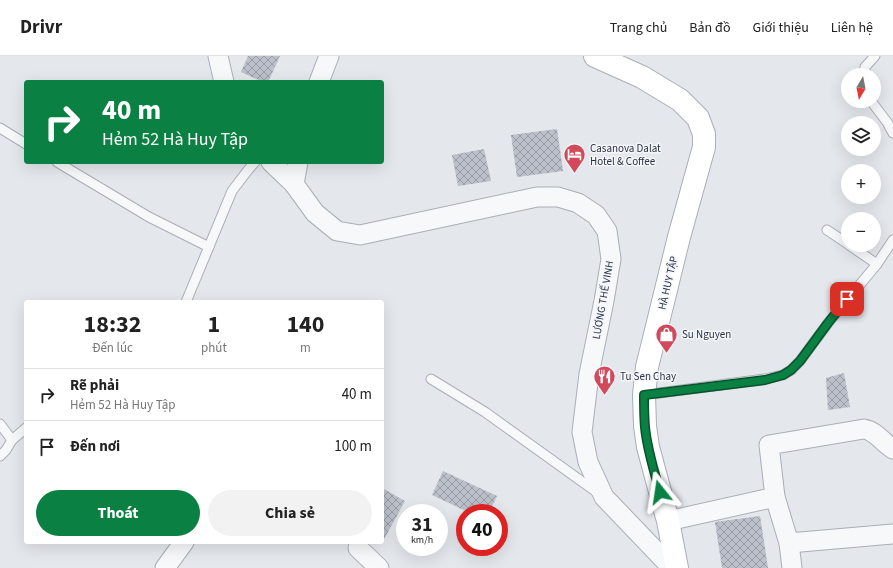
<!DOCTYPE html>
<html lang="vi">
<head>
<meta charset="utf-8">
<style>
  :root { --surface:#fff; --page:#f2f2f2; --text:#222; --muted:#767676; --line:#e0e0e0; --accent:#0b8043 }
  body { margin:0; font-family:"Source Sans 3",sans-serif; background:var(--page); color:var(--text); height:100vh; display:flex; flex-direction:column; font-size:15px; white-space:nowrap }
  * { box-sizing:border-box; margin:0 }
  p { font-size:13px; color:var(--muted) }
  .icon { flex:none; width:22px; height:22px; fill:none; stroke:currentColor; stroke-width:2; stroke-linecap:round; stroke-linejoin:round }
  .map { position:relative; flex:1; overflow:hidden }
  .panel { position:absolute; left:24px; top:244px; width:360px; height:244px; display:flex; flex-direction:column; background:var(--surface); border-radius:4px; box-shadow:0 4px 16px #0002 }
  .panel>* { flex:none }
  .hud { position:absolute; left:24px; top:24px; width:360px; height:84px; border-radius:4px; box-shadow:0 4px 16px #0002; background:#0b8043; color:#fff; overflow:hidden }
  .needle { width:26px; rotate:190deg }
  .fabs { position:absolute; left:841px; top:12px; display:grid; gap:8px }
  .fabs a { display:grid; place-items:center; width:40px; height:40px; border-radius:50%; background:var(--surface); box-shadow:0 4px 16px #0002; font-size:20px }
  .speed { position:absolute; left:396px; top:448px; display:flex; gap:8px; font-size:20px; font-weight:700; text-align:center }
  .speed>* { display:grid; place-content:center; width:52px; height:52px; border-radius:50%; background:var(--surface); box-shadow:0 4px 16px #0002; line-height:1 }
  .speed small { font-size:10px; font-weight:400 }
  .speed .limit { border:6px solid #d22; background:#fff; color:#111 }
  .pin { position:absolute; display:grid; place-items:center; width:34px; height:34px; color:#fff; margin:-17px; border-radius:8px; box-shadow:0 2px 6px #0006 }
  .me { position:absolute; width:44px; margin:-22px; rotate:345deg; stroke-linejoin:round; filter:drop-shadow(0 0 3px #0008) }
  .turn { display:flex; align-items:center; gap:14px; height:84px; padding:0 12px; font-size:18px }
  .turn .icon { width:52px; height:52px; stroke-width:2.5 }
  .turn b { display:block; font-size:28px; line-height:34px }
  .eta { display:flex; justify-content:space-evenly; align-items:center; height:68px; text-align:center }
  .eta b { font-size:24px; font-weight:700; line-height:28px }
  .button { display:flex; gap:8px; margin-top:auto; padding:8px 12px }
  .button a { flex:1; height:46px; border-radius:24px; background:var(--accent); color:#fff; font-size:16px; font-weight:700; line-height:46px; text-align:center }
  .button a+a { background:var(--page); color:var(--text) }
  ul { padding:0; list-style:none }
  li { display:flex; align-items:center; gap:12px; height:52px; padding:0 12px; border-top:1px solid var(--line) }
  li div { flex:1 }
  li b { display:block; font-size:15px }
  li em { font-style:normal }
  header { display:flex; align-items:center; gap:24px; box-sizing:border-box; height:56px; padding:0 20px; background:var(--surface); border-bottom:1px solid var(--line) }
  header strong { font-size:19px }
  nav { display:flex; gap:22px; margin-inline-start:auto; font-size:14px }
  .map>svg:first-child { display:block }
  .building { fill:url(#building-cross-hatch) }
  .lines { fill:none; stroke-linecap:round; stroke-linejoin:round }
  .lane-casing { stroke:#a9aeb7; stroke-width:11 }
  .street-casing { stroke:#a9aeb7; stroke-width:21 }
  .secondary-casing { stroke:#a9aeb7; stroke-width:24 }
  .lane { stroke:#f7f8fa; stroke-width:9 }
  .street { stroke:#f7f8fa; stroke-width:19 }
  .secondary { stroke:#fff; stroke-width:22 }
  .route-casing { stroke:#07532c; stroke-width:10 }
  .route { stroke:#0b8043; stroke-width:7 }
  .labels { text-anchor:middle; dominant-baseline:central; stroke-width:3; stroke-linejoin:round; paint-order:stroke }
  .poi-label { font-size:11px; fill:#2b3445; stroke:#f4f6f9; text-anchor:start }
  .street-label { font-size:11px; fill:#2b3445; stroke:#f4f6f9 }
</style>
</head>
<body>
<header>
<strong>Drivr</strong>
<nav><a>Trang chủ</a><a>Bản đồ</a><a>Giới thiệu</a><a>Liên hệ</a></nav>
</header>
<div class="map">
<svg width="893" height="512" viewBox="0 0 893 512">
  <defs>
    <pattern id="building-cross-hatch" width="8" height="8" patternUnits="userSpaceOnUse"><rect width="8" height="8" fill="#bbc0ca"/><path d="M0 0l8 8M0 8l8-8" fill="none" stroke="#989da6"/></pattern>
  </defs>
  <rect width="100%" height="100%" fill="#e4e7ec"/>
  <g class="building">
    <polygon points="248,0 280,0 268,26 263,26 241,16"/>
    <polygon points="557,73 563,115 517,121 511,79"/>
    <polygon points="484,93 491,125 458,130 452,99"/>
    <polygon points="844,317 850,351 828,354 826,322"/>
    <polygon points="443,415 497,440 489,457 470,457 432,439"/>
    <polygon points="382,432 405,445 382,487"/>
    <polygon points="760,460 768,512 722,512 715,466"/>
  </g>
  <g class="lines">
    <defs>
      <g id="lane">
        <polyline points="865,19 865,11 875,0"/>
        <polyline points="871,45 887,66 893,77"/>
        <polyline points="0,72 26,88"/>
        <polyline points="57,106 149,161 209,191"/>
        <polyline points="827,174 848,188"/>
        <polyline points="849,189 877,208"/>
        <polyline points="186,246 232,135 248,114 255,106"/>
        <polyline points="431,323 485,356 598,437"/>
        <polyline points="644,339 765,323 783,319 791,314 800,305 828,267 877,208 893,184"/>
        <polyline points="0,368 12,384"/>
        <polyline points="0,400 6,394 12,384 26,372"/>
      </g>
      <g id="street">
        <polyline points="218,0 224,26"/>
        <polyline points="319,26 329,0"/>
        <polyline points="271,106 294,128 315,157 337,175 360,179 537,141 558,141 578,147 596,159 607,175 611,203 604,245 589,318 582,376 588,406 604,441 672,512"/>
        <polyline points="294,128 298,106"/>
        <path d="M893,393C883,387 876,375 864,373L769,389L775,441L789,487L893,478"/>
        <polyline points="668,465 775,441"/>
        <polyline points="789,487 792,512"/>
        <polyline points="358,492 379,512"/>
        <polyline points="165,512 184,486"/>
      </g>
      <polyline id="secondary" points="595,0 642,21 680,44 698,62 704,78 704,91 679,181 647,311 644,339 645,370 648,391 668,465 677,512"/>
    </defs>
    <use href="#lane" class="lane-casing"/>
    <use href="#street" class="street-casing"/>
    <use href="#secondary" class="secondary-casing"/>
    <use href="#lane" class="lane"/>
    <use href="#street" class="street"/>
    <use href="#secondary" class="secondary"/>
  </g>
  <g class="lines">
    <defs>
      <path id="route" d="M660,436C654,415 647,393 645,371C644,360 644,350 644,339L765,324L783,319L791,314L800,305L828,267L847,243"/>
    </defs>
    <use href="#route" class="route-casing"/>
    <use href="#route" class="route"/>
  </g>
  <defs>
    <symbol id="hotel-pin" viewBox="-11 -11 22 30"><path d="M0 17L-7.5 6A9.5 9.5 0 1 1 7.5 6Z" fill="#d1495b" stroke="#f4f6f9"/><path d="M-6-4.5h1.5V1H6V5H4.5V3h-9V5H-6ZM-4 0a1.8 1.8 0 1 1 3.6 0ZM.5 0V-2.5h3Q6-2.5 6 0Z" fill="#fff"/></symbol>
    <symbol id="shop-pin" viewBox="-11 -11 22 30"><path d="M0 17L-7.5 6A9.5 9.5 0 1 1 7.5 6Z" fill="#d1495b" stroke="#f4f6f9"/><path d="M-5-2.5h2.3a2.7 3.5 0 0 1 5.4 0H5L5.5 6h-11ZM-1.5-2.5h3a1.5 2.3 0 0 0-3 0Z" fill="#fff"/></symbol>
    <symbol id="restaurant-pin" viewBox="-11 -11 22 30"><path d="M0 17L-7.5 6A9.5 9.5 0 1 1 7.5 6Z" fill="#d1495b" stroke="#f4f6f9"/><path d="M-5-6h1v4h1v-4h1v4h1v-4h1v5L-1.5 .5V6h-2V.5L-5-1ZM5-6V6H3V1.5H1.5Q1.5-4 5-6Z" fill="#fff"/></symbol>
  </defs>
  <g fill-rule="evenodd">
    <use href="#hotel-pin" x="562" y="86" width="25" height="34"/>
    <use href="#shop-pin" x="654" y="266" width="25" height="34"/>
    <use href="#restaurant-pin" x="592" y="308" width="25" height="34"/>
  </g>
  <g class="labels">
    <g class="poi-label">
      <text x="590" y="92">Casanova Dalat<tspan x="590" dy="13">Hotel &amp; Coffee</tspan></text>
      <text x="682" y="278">Su Nguyen</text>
      <text x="620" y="320">Tu Sen Chay</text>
    </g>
    <g class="street-label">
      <text transform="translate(668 227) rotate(-77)">HÀ HUY TẬP</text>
      <text transform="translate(603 244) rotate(-80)">LƯƠNG THẾ VINH</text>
    </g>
  </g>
</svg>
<div class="fabs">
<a><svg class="needle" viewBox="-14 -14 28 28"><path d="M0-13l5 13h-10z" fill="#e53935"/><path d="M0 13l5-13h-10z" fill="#767676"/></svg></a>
<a><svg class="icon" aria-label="layers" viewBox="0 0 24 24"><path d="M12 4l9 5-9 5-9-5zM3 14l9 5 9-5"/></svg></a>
<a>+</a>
<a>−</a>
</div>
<div class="speed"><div>31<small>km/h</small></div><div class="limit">40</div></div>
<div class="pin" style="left:847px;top:243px;background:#d93025"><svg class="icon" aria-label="arrive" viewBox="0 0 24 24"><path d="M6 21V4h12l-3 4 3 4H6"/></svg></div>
<svg class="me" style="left:660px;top:436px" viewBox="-20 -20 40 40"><path d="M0-17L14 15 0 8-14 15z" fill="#0b8043" stroke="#fff" stroke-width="4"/></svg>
<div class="hud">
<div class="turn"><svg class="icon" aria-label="right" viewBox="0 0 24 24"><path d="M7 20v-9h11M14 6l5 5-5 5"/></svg><div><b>40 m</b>Hẻm 52 Hà Huy Tập</div></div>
</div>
<section class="panel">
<div class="eta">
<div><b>18:32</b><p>Đến lúc</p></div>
<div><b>1</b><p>phút</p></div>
<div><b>140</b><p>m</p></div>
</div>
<ul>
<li><svg class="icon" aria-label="right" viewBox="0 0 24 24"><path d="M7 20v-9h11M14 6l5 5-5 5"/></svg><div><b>Rẽ phải</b><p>Hẻm 52 Hà Huy Tập</p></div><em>40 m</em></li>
<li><svg class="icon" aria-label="arrive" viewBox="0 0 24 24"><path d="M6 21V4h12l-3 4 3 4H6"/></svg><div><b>Đến nơi</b></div><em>100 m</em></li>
</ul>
<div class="button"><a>Thoát</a><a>Chia sẻ</a></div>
</section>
</div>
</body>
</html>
